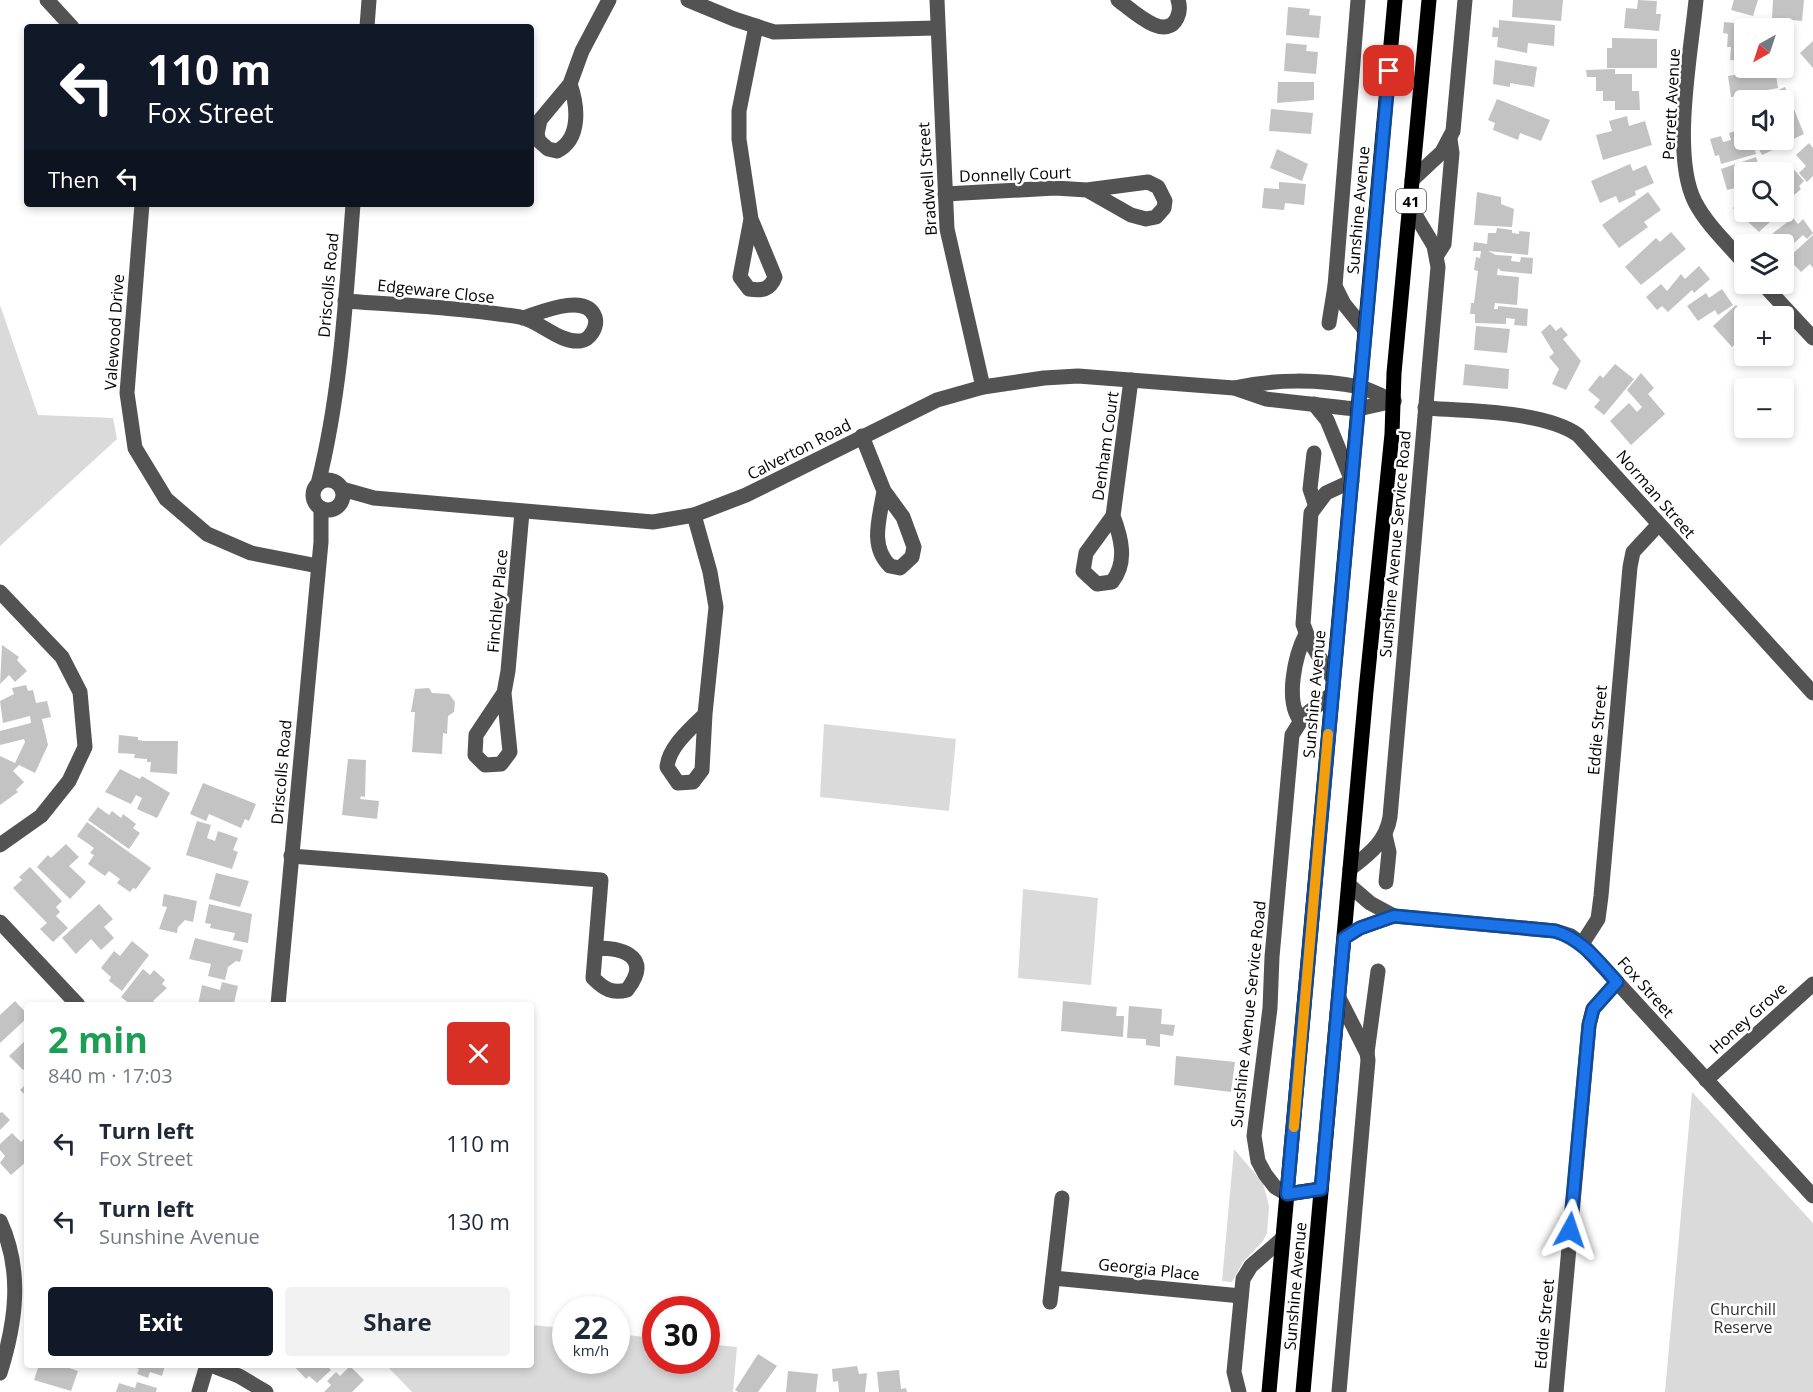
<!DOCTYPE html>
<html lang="en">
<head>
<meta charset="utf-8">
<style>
  :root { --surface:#fff; --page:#f2f2f3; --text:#1f2937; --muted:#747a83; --accent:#111827 }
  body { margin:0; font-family:"Open Sans",sans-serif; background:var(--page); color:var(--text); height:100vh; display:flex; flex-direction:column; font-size:22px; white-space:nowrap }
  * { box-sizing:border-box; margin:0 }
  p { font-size:20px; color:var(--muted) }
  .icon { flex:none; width:33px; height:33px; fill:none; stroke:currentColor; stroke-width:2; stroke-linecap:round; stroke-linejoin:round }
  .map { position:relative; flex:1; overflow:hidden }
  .sheet { position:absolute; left:24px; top:1002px; width:510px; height:366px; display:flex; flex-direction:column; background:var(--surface); border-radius:6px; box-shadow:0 3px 9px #0003 }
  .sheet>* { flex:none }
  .guide { position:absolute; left:24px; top:24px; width:510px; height:183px; border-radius:6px; box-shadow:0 3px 9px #0003; background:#111827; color:#fff; overflow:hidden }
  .needle { width:39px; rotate:219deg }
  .tools { position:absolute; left:1734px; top:18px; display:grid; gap:12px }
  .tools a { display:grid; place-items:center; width:60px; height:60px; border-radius:6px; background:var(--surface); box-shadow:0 3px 9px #0003; font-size:30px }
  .speed { position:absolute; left:552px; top:1296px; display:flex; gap:12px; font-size:30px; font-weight:700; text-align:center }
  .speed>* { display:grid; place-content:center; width:78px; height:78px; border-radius:50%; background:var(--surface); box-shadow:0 3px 9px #0003; line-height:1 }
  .speed small { font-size:15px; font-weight:400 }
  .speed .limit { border:9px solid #d22; background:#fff; color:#111 }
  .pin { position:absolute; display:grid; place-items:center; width:51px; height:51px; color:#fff; margin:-26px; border-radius:12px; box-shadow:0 3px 9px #0006 }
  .me { position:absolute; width:66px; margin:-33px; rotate:5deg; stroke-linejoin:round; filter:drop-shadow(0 0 4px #0008) }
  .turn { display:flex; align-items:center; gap:21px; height:126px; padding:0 24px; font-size:27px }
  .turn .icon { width:78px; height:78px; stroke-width:2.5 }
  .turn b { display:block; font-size:42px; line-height:51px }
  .then { display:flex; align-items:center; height:57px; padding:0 24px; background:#0003; gap:12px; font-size:22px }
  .round { display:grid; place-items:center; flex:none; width:63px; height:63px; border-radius:6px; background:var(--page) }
  .overview { display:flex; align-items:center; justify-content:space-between; height:102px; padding:0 24px }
  h1 { font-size:36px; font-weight:700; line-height:45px; color:#1e9e55 }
  .primary-button { display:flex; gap:12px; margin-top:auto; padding:12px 24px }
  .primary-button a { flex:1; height:69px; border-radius:6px; background:var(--accent); color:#fff; font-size:24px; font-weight:700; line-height:69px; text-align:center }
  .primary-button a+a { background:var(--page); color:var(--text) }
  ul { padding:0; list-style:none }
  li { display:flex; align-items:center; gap:18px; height:78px; padding:0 24px }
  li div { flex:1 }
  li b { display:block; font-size:22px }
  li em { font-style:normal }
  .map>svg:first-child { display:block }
  .green { fill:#dadada }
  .building { fill:#c3c3c3 }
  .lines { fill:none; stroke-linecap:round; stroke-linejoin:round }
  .minor { stroke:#535353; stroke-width:15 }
  .major { stroke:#000; stroke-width:15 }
  .route-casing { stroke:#114b97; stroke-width:15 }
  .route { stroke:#1a73e8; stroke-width:10 }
  .slow { stroke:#f59e0b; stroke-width:10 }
  .labels { text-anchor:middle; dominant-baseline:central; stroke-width:5; stroke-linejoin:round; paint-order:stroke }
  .shield { fill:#fff; stroke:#4c4c4c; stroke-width:1.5 }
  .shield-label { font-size:15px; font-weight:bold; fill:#000 }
  .street-label { font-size:16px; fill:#000; stroke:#fff }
  .park-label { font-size:16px; fill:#313131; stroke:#fff }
</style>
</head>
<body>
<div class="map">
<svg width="1813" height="1392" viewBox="0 0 1813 1392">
  <rect width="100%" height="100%" fill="#fff"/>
  <g class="green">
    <polygon points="0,305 38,415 113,418 117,439 0,546"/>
    <polygon points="824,724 956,739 949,811 820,797"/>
    <polygon points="1023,889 1098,898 1091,985 1018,978"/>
    <polygon points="1692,1092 1813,1223 1813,1392 1665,1392"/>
    <polygon points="1234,1149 1263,1183 1269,1206 1267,1233 1263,1241 1243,1262 1232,1282 1222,1281"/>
    <polygon points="531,1325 565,1328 566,1360 616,1360 617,1334 655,1338 656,1360 706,1360 707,1344 737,1347 733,1392 412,1392 386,1365 531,1365"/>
  </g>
  <g class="building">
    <polygon points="1513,0 1563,0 1561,21 1512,17"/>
    <polygon points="1638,0 1657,1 1656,14 1661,14 1659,31 1624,28 1626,8 1637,9"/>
    <polygon points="1734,0 1758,0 1753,16 1731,10"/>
    <polygon points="1773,0 1804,0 1802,21 1772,18"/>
    <polygon points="1288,7 1310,9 1309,15 1321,16 1319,38 1286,35"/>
    <polygon points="1499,20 1555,25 1554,46 1528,43 1527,53 1497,47 1498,37 1492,37 1493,27 1499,28"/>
    <polygon points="1724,22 1746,24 1744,61 1730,60 1731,47 1727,47 1728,34 1723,33"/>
    <polygon points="1612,38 1657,39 1657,68 1607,68 1607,48 1612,48"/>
    <polygon points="1813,41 1813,68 1800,53"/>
    <polygon points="1286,43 1307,45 1306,51 1318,52 1316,74 1284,71"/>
    <polygon points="1495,60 1537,67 1534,87 1510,83 1510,87 1493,84"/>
    <polygon points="1775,68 1778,88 1731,97 1728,76"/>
    <polygon points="1615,69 1615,74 1632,74 1632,91 1639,91 1640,110 1615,110 1615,101 1603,101 1603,91 1596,91 1596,77 1587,77 1586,70"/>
    <polygon points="1278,82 1314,82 1314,100 1277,103"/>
    <polygon points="1785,87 1804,134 1791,140 1794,144 1781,150 1775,140 1784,140 1784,100 1773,100 1770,94"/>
    <polygon points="1497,99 1550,120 1541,141 1520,133 1518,140 1493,130 1495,123 1488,120"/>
    <polygon points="1271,109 1313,113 1311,134 1269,131"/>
    <polygon points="1627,116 1629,126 1645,121 1652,145 1603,160 1596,135 1612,131 1609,121"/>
    <polygon points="1744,128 1744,140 1752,140 1756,154 1721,164 1719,155 1715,156 1710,139 1721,136 1723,142 1731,140 1729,133"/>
    <polygon points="1754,140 1773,140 1777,148 1762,155"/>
    <polygon points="1809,143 1813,148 1813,176 1807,182 1799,173 1806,166 1796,155"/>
    <polygon points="1277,149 1308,164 1302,181 1270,168"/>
    <polygon points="1756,157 1761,172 1744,172 1744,186 1727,190 1721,169"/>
    <polygon points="1630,164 1633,171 1646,165 1654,183 1635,191 1636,195 1619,203 1616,196 1600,203 1591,181"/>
    <polygon points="1790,165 1804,181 1799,186 1801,189 1786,202 1784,199 1784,171"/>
    <polygon points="1279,182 1306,184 1304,205 1285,203 1284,210 1262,208 1264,188 1279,189"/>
    <polygon points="1477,192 1501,197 1501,204 1514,209 1512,227 1474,225"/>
    <polygon points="1648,192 1661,210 1644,222 1648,227 1619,248 1602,225"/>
    <polygon points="1744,198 1744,212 1776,212 1769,218 1772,220 1759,232 1733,208"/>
    <polygon points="1793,218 1798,224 1803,219 1813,233 1807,239 1803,235 1784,252 1784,244 1768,244 1766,242 1774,235 1773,233"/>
    <polygon points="1497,228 1512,230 1512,233 1519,234 1519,231 1530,232 1528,255 1488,251 1496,255 1512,256 1511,261 1520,262 1521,257 1533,258 1532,274 1501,271 1498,268 1497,275 1519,277 1517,305 1495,303 1494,309 1498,309 1498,306 1528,309 1527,326 1514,325 1515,319 1506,318 1506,324 1475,323 1475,314 1470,314 1471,303 1474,303 1478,271 1474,270 1476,257 1480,258 1481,251 1473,251 1474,242 1487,244 1488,233 1496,233"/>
    <polygon points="1671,232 1686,249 1641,285 1625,267 1656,238 1660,242"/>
    <polygon points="1813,235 1813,268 1810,264 1801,272 1788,258"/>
    <polygon points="1699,266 1710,279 1694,293 1692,290 1668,312 1662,306 1657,310 1646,297 1661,284 1667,291 1681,274 1685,279"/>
    <polygon points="1722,289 1733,305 1718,315 1715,310 1698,321 1687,306 1706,293 1709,298"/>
    <polygon points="1736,305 1747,316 1744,316 1744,327 1742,330 1744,336 1732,347 1713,326"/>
    <polygon points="1550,324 1556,331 1561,327 1568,335 1563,339 1581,361 1566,390 1552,384 1559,369 1549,357 1554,353 1541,332"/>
    <polygon points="1476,326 1510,329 1507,353 1474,350"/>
    <polygon points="1465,364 1509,369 1508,389 1463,385"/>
    <polygon points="1615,364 1634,379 1604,415 1594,407 1600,400 1588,390 1600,375 1603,378"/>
    <polygon points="1641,373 1654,388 1648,394 1665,414 1631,445 1610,421 1629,403 1637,412 1642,407 1627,390"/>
    <polygon points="2,645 19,657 17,660 27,671 15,682 9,675 0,684"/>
    <polygon points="26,685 28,691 33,690 36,703 47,701 51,717 42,719 48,745 35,773 19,765 13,771 24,782 16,790 18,792 0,805 0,756 15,763 25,742 24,739 0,745 0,731 31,723 30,716 3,723 0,701 14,694 12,688"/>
    <polygon points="429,688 432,693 449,694 455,702 454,712 448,716 447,734 443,733 442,754 412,752 415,712 411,712 415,689"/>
    <polygon points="119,735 138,737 138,740 145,741 178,741 177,774 150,772 151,762 147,762 147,759 134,758 135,754 118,753"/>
    <polygon points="348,759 366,760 365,797 361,796 360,799 379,801 377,819 342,815"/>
    <polygon points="120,769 140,779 142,776 170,793 157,818 137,809 142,798 136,795 131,804 105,792"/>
    <polygon points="203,783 256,804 249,821 245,819 241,828 209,814 206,821 190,814"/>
    <polygon points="98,807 109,815 112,811 121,818 123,814 136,824 133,828 140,833 129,849 88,820"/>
    <polygon points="197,821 211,825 207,838 215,841 218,831 238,838 233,850 238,852 232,869 186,855"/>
    <polygon points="87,822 151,868 136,889 133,888 130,892 117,883 120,879 109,871 105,876 88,864 94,855 90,853 94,848 77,836"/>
    <polygon points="66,844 79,857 69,866 86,882 70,899 37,867 48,855 51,858"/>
    <polygon points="30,867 62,901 56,907 60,912 56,916 68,928 53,942 40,929 47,923 13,888 22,880 19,877"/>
    <polygon points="216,873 249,881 240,907 209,899"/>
    <polygon points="164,894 197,901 193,922 185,920 178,927 177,933 159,929 167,907 162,906"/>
    <polygon points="99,904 113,919 104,927 114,938 101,950 91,939 76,954 62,938"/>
    <polygon points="209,904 252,914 248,943 233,940 235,933 210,928 211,924 205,923"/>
    <polygon points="195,938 243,950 240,962 236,961 228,967 225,980 208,976 211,964 189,959"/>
    <polygon points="132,941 149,955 122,991 109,981 111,977 101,968 114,951 120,956"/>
    <polygon points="143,969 150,975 154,970 165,980 162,984 167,988 153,1001 159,1005 131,1005 121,997"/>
    <polygon points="222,982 238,986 234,1003 240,1005 198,1005 202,985 220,990"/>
    <polygon points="15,1001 27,1014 27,1018 0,1043 0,1015"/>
    <polygon points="1063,1001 1117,1007 1116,1016 1124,1016 1123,1037 1061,1031"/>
    <polygon points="1129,1006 1162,1009 1161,1024 1175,1025 1173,1036 1160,1034 1160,1047 1146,1045 1146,1039 1127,1038"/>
    <polygon points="27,1039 27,1066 23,1070 9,1056"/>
    <polygon points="1176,1056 1235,1062 1231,1092 1174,1085"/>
    <polygon points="27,1083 27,1097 20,1090"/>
    <polygon points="2,1112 10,1120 0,1130 0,1113"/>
    <polygon points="12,1133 21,1142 27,1136 27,1161 11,1175 0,1163 5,1156 0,1150 0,1144"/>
    <polygon points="758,1354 777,1366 758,1392 738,1392 735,1390"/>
    <polygon points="39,1365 70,1365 69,1368 78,1371 71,1391 34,1380"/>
    <polygon points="127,1365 165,1365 162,1376 150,1372 148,1378 137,1374 139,1369"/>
    <polygon points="293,1365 326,1365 331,1370 317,1383 309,1376 306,1379"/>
    <polygon points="350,1366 364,1380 352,1392 324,1392 331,1385 327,1381 336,1372 340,1376"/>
    <polygon points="857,1366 859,1374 867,1373 865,1392 839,1392 838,1381 833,1382 832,1369"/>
    <polygon points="899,1370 901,1389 906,1388 907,1392 879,1392 877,1372"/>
    <polygon points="788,1371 818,1374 816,1392 786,1392"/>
    <polygon points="137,1382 157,1388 156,1392 116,1392 119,1383 135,1388"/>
  </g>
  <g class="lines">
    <g class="minor">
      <polyline points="47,0 72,27"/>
      <polyline points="688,0 734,19 774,32 936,28"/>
      <polyline points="937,0 947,229 983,387"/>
      <path d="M1118,0C1131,9 1165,43 1177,18C1180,12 1180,6 1178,0"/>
      <polyline points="1358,0 1335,286 1344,304 1365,330"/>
      <path d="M1696,0C1691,53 1671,155 1695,202C1707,225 1727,243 1744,263"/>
      <polyline points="367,27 369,0"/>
      <path d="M570,84C578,106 581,139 557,151L548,149L539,141L537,134L540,120L570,84L582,51L609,0"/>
      <polyline points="1412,180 1442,152 1453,131 1465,0"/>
      <polyline points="945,194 1055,188 1087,190 1148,182 1158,187 1165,201 1164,208 1156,217 1146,219 1131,215 1087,190"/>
      <polyline points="142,204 127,393 135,448 166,499 207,534 251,553 318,566"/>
      <path d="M751,219L740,277L749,289C762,291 770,290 775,277L751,219L739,139V111L756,26"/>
      <polyline points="1437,255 1444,244 1452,153 1450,139"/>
      <polyline points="1763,284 1813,338"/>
      <path d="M345,301C402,305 464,308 520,317C540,321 559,343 580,341C590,340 598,327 595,317C586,292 539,313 523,318"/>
      <polyline points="1329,323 1335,286"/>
      <path d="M1234,388C1273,379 1319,379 1360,387C1371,390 1383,397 1394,401"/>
      <polyline points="1314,404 1327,420 1352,481 1326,493 1311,513 1303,624 1309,640 1333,679"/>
      <path d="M1425,408C1467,411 1545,411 1578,435L1813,693"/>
      <path d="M862,436L884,491L903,517L914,547L912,557L900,568L890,566C869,546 880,517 884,491"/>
      <polyline points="1314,453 1310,489 1315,504"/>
      <circle cx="328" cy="495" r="15"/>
      <path d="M318,484C341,393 346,297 353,204"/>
      <polyline points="342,489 374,498 653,522 694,515 746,495 937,400 983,387 1044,378 1078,376 1234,388 1266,399 1346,408 1358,409 1394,401"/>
      <path d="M694,515L710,572L716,607L705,714L702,770L693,782L678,783L667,767C669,746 691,729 705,714"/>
      <path d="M1113,516C1121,537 1128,562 1112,582L1097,584L1083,571L1086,553L1113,516L1131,380"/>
      <polyline points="0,592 62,657 80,692 85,747 69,781 41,816 0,845"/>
      <polyline points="504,693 476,735 475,755 485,765 501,764 510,752 504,693 508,671 522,512"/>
      <path d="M1300,720C1285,700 1295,655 1306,634"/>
      <polyline points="1385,835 1389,852 1386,882"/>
      <path d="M291,856L601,880L593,978C604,989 612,994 627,990C651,959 627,948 597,948"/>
      <path d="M1350,869C1369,854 1386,842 1390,817L1438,267L1434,246L1410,206"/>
      <polyline points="1349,885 1370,903 1394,916"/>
      <polyline points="0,922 78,1005"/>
      <polyline points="1344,938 1360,928 1394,916 1555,931 1571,936 1582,944 1813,1196"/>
      <polyline points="1582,944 1598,919 1601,896 1630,567 1633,552 1658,525"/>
      <polyline points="278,1005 321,542 321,508"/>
      <polyline points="1367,1053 1378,971"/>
      <polyline points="1706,1080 1813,984"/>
      <polyline points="1287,1194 1275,1187 1265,1174 1258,1161 1254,1136 1270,1008 1272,957 1292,735 1304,716 1332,694"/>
      <path d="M0,1221C23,1271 16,1322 0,1373"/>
      <polyline points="1053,1278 1241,1296"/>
      <polyline points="1050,1302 1062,1198"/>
      <polyline points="211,1365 239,1376 266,1392"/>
      <polyline points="199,1392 207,1365"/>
      <polyline points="1239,1392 1234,1372 1243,1279 1251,1266 1283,1238"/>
      <polyline points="1339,1392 1368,1060 1367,1053 1339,998"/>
      <polyline points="1556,1392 1589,1025 1593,1009 1617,982"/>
    </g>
    <g class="major">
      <polyline points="1287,1194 1321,1189"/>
      <polyline points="1269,1392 1395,0"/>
      <polyline points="1303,1392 1366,691 1392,434 1394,373 1429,0"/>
    </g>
  </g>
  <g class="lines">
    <defs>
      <path id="route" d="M1389,71L1287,1194L1321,1189L1344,938L1360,928L1394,916L1555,931C1582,939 1598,961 1617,982L1593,1009L1589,1025L1570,1230"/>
    </defs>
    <use href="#route" class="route-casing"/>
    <use href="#route" class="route"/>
    <polyline class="slow" points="1294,1127 1328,734"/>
  </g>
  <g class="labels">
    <rect class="shield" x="1396" y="189" width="30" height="24" rx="4.5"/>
    <g class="shield-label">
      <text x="1411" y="201">41</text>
    </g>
    <g class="street-label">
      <text transform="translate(1671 104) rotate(-87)">Perrett Avenue</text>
      <text transform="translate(1015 174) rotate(-2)">Donnelly Court</text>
      <text transform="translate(927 179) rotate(-94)">Bradwell Street</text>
      <text transform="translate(1358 210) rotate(-85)">Sunshine Avenue</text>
      <text transform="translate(328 285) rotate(-85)">Driscolls Road</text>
      <text transform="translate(436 291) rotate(6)">Edgeware Close</text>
      <text transform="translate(114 332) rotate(-86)">Valewood Drive</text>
      <text transform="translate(1105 446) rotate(-82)">Denham Court</text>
      <text transform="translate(799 449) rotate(-27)">Calverton Road</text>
      <text transform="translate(1656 494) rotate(49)">Norman Street</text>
      <text transform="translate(1395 544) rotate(-85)">Sunshine Avenue Service Road</text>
      <text transform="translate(497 601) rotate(-85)">Finchley Place</text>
      <text transform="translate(1314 694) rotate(-85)">Sunshine Avenue</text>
      <text transform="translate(1597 730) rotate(-85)">Eddie Street</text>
      <text transform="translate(281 772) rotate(-85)">Driscolls Road</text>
      <text transform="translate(1646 987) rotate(48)">Fox Street</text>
      <text transform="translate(1248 1014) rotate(-84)">Sunshine Avenue Service Road</text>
      <text transform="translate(1748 1018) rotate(-42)">Honey Grove</text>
      <text transform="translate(1149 1269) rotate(6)">Georgia Place</text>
      <text transform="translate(1295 1286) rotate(-85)">Sunshine Avenue</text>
      <text transform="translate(1544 1324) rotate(-85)">Eddie Street</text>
    </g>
    <g class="park-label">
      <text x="1743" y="1309">Churchill<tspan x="1743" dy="18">Reserve</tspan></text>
    </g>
  </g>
</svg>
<div class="tools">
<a><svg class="needle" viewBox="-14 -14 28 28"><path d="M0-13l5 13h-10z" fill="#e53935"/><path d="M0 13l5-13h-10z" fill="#747a83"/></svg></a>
<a><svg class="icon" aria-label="sound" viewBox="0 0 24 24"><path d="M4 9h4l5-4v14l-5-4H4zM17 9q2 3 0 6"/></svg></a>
<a><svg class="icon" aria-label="search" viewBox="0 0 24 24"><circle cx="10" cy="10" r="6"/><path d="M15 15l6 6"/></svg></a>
<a><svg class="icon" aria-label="layers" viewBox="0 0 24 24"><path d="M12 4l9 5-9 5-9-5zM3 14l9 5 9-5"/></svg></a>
<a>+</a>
<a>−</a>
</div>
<div class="speed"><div>22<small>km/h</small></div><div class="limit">30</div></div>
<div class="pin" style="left:1389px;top:71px;background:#d93025"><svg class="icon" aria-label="arrive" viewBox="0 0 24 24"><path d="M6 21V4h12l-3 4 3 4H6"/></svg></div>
<svg class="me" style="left:1570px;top:1230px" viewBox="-20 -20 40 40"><path d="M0-17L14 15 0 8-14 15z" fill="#1a73e8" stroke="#fff" stroke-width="4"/></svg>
<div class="guide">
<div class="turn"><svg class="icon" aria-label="left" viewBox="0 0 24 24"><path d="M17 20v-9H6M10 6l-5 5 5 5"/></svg><div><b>110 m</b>Fox Street</div></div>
<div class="then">Then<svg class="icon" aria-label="left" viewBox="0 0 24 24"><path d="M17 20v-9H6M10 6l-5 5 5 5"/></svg></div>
</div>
<section class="sheet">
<div class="overview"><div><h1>2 min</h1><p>840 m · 17:03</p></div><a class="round" style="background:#d93025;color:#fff"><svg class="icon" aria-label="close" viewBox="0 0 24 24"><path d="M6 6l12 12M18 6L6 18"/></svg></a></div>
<ul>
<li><svg class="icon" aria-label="left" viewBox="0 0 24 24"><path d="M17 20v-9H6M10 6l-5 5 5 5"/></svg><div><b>Turn left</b><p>Fox Street</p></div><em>110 m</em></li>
<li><svg class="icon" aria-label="left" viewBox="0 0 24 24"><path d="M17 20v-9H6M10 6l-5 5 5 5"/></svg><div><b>Turn left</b><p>Sunshine Avenue</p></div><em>130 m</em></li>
</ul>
<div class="primary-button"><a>Exit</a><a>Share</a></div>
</section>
</div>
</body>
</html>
